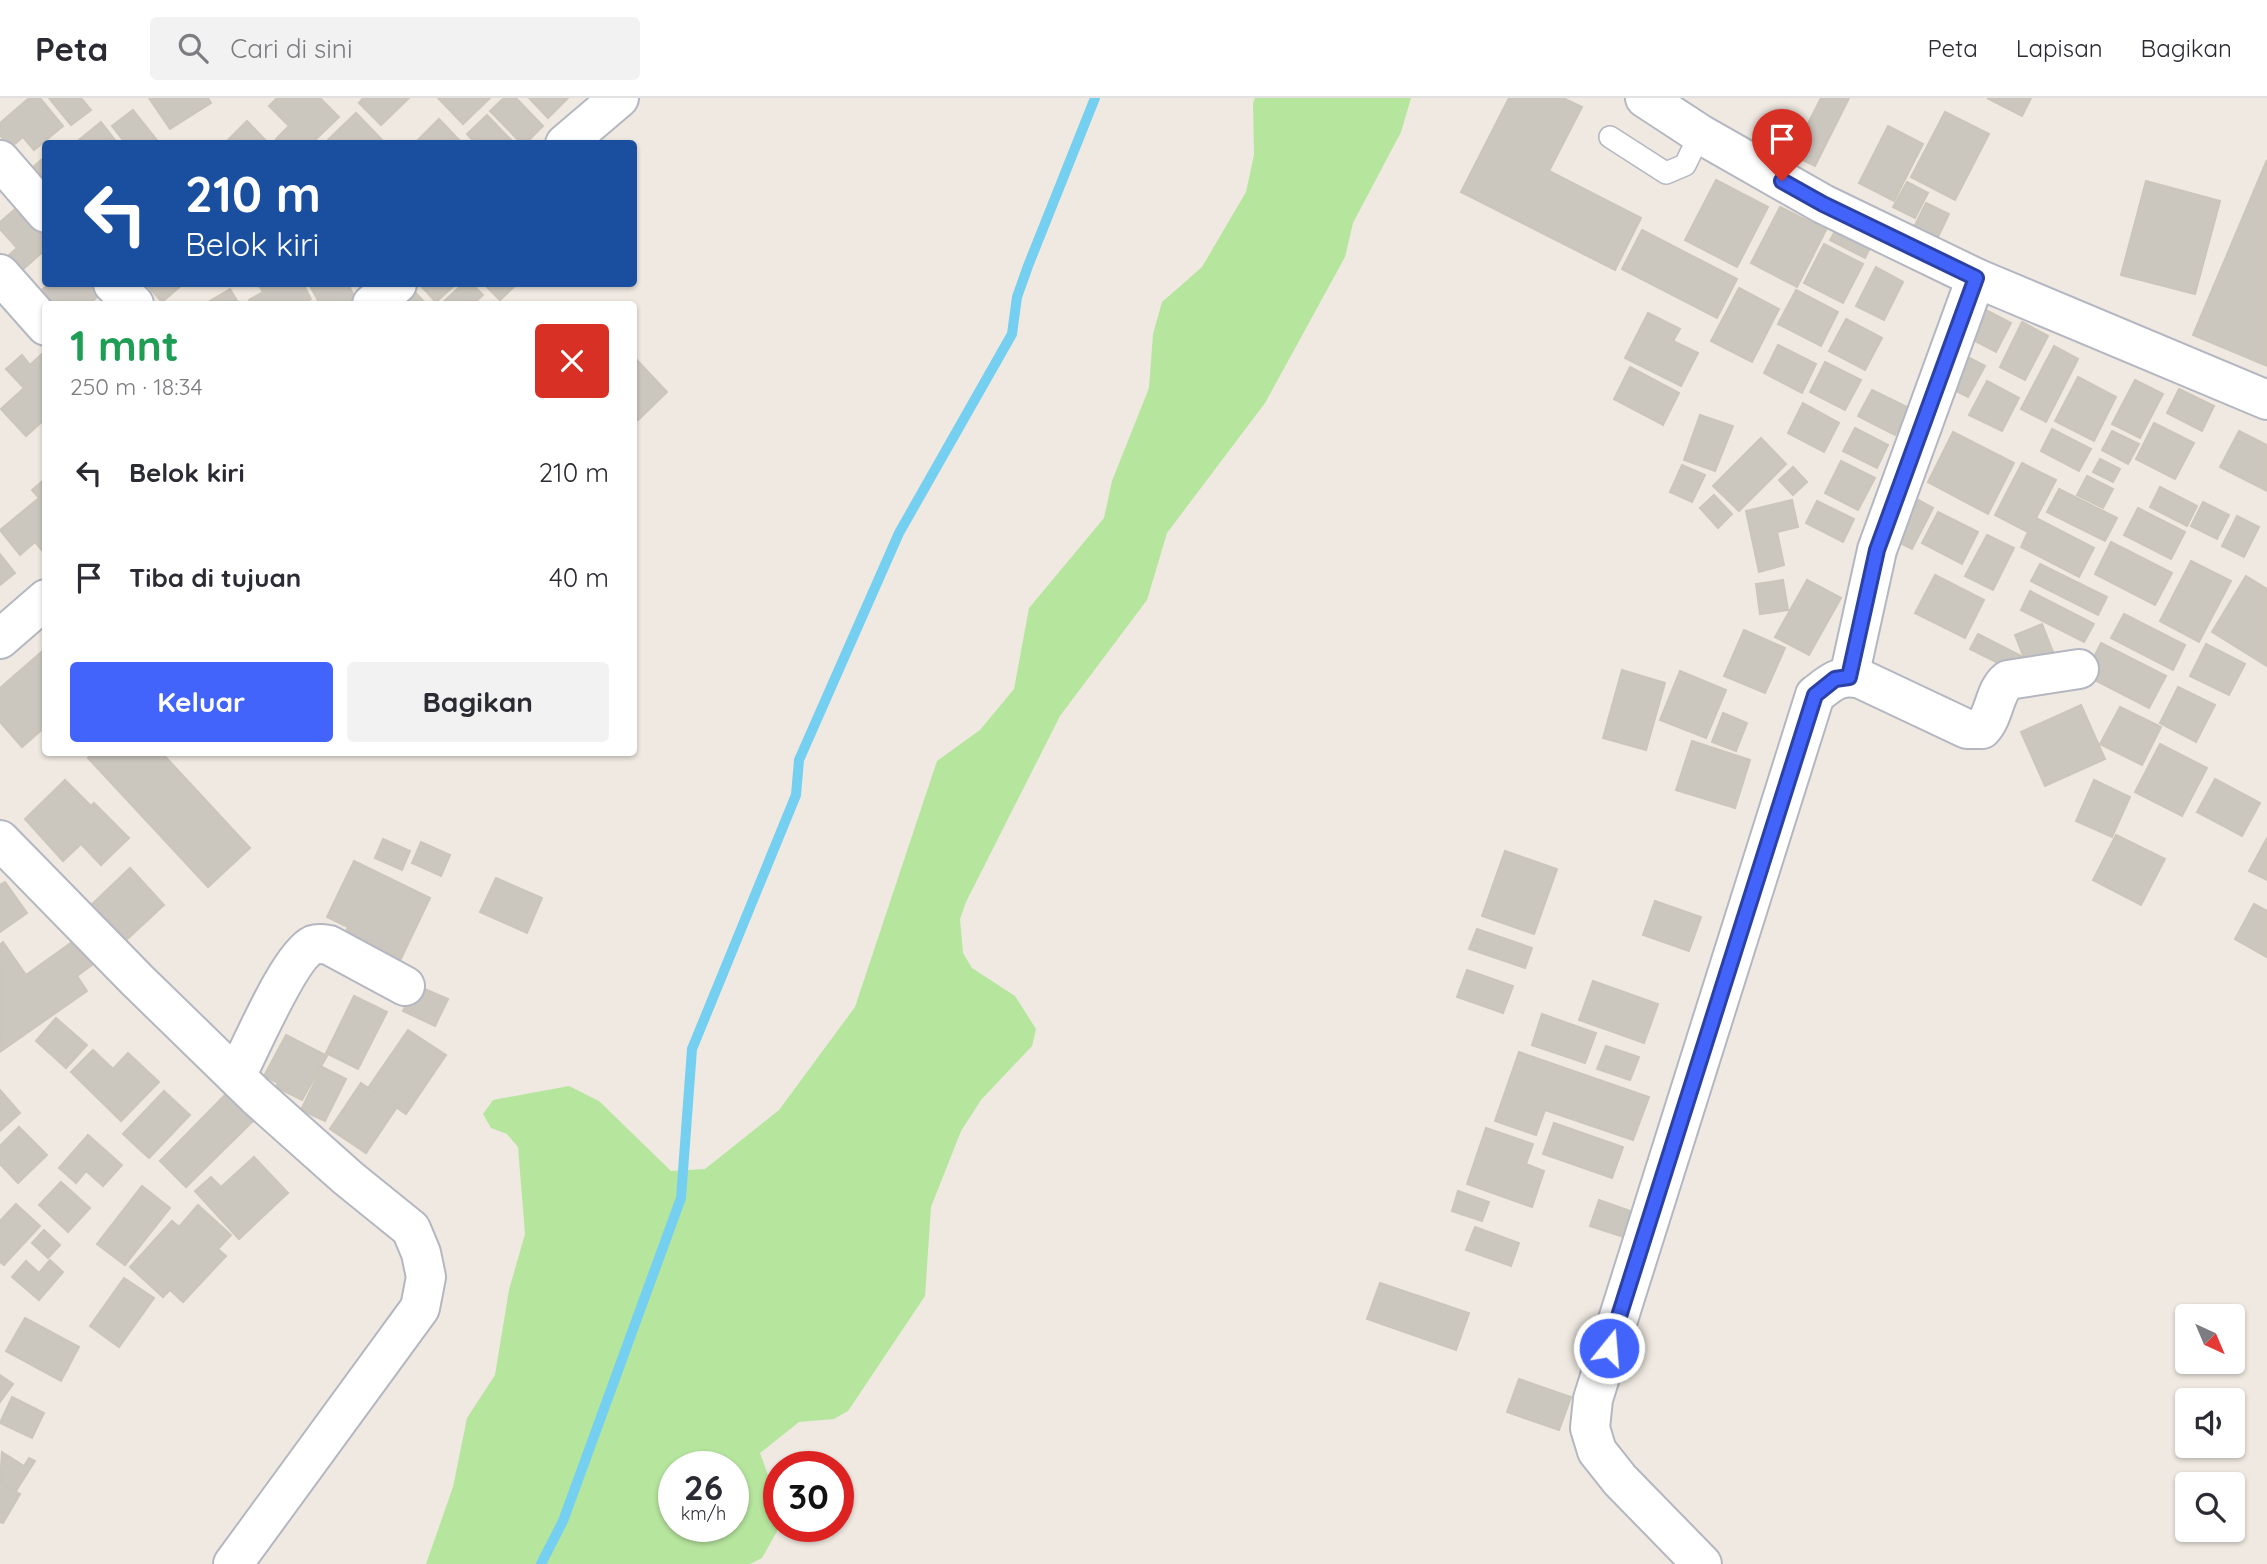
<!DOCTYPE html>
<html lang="id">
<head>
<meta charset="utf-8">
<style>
  :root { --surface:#fff; --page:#f2f2f3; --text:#2b2b33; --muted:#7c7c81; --line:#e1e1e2; --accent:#4264fb }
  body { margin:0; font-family:Quicksand,sans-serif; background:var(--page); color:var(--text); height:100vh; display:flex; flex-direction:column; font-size:26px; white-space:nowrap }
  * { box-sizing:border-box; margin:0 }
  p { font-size:23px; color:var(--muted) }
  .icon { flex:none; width:38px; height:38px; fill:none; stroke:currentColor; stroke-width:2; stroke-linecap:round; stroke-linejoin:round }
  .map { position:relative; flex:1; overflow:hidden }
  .details { position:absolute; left:42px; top:203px; width:595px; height:455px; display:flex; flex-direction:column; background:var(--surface); border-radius:7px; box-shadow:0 2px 5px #0004 }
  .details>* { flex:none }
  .guide { position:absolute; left:42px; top:42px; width:595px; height:147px; border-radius:7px; box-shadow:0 2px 5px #0004; background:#1a4fa0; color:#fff; overflow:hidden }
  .needle { width:46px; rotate:136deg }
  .tools { position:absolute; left:2175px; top:1206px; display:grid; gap:14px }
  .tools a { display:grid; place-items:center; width:70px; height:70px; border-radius:7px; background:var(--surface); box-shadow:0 2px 5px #0004; font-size:35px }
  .speed { position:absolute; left:658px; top:1353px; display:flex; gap:14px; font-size:35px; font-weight:700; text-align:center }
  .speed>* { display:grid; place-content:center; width:91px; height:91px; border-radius:50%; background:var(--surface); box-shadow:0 2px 5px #0004; line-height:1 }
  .speed small { font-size:18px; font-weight:400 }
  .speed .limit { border:10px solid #d22; background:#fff; color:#111 }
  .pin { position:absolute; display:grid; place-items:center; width:60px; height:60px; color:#fff; margin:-72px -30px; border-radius:50% 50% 50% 0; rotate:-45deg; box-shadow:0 0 7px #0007 }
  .pin .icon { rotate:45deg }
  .me { position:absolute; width:77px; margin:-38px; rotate:17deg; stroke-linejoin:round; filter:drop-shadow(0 0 5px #0008) }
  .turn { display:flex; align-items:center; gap:24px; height:147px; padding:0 28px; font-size:32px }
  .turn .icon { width:91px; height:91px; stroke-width:2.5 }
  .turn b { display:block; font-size:49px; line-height:60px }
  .round { display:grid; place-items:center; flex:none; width:74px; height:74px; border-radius:7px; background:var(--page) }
  .summary { display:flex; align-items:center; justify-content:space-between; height:119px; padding:0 28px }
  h1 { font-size:42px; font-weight:800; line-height:52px; color:#1e9e55 }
  .primary-button { display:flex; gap:14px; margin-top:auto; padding:14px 28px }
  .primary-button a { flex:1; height:80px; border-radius:7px; background:var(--accent); color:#fff; font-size:28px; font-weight:800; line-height:80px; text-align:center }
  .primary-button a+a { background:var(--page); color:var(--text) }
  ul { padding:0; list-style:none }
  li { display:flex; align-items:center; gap:21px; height:105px; padding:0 28px }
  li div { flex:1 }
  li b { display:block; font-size:26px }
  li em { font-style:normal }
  header { display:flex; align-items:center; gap:42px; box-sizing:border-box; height:98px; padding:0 35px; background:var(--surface); border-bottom:2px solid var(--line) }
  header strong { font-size:33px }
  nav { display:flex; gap:38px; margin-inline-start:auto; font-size:24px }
  .search { width:490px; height:63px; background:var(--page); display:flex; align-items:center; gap:18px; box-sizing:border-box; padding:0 24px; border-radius:7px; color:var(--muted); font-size:26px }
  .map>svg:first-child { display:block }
  .green { fill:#b6e59e; fill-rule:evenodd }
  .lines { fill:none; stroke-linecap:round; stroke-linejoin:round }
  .stream { stroke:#75cff0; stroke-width:10 }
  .building { fill:#cbc7bf; stroke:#cbc5ba; stroke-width:2 }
  .service-casing { stroke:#b4b7c1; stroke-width:24 }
  .minor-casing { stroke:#b4b7c1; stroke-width:42 }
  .service { stroke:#fff; stroke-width:21 }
  .minor { stroke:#fff; stroke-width:38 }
  .route-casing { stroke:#2b41a3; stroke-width:18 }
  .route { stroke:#4264fb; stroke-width:12 }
</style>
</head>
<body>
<header>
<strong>Peta</strong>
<div class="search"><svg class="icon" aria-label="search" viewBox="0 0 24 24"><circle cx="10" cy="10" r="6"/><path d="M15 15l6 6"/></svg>Cari di sini</div>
<nav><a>Peta</a><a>Lapisan</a><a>Bagikan</a></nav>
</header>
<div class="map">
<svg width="2267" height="1466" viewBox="0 0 2267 1466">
  <rect width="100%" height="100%" fill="#efe9e1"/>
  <path class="green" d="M1255,0H1411L1401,34L1353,125L1345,159L1265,305L1167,435L1147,502L1060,618L966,804L960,821L963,855L972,870L1015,898L1036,931L1032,948L981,1002L961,1033L931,1109L925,1198L848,1313L834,1321L799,1324L760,1355L779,1407L780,1428L762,1460L750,1466H426L453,1389L467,1320L495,1277L509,1192L525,1136L518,1049L507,1036L491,1030L483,1016L493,1002L569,988L599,1003L671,1073L705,1071L779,1012L855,909L937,663L980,632L1014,591L1029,510L1104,420L1112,383L1149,290L1153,236L1162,204L1202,169L1246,94L1254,57L1253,5ZM674,1368H733V1428H674Z"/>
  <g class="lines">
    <polyline class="stream" points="541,1466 563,1423 681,1100 692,951 796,697 799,662 899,435 1012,236 1017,199 1028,168 1095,0"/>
  </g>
  <g class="building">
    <polygon points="29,0 40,0 63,28 34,52 23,39 10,50 0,37 0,25"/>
    <polygon points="49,0 81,0 91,12 71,27"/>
    <polygon points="149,0 208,0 211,5 170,31"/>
    <polygon points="277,0 320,0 339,19 311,46 281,46 276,41 289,28 269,8"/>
    <polygon points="363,0 409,0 381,27 359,5"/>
    <polygon points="438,0 490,0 463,26"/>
    <polygon points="504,0 516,0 543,28 525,46 522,46 490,13"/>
    <polygon points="529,0 568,0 548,20"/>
    <polygon points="1509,0 1563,0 1582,9 1549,73 1641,120 1615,172 1461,94"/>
    <polygon points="1821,0 1849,0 1815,68 1792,57"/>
    <polygon points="1987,0 2031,0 2022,18"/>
    <polygon points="133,12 160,46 126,46 112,28"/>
    <polygon points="1945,14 1989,36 1955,102 1911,79"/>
    <polygon points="356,15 386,46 324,46 333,37"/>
    <polygon points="487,17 515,46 476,46 467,36"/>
    <polygon points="439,21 463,46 414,46"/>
    <polygon points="247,23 269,46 228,46 226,44"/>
    <polygon points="101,24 118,46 74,46"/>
    <polygon points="1888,28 1923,46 1894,103 1859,85"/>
    <polygon points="46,58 46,82 34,68"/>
    <polygon points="2267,62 2267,268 2193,237"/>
    <polygon points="1716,82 1768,109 1737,169 1685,142"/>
    <polygon points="2146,83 2220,103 2195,196 2121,177"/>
    <polygon points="1907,84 1928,95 1915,120 1893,109"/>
    <polygon points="1926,105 1949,116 1937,141 1914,129"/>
    <polygon points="20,107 46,136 46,151 21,173 8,158 17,150 0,131 0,124"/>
    <polygon points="1780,109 1826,132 1797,189 1751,165"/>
    <polygon points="1839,126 1873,143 1865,160 1830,142"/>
    <polygon points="1642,132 1737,181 1717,220 1622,171"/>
    <polygon points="1824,146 1863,166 1843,205 1804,185"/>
    <polygon points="1876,169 1903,184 1884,222 1856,208"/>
    <polygon points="49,186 95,186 103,194 89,206 50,206 39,194"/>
    <polygon points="146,186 183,186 162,204"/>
    <polygon points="258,186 303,186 311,201 302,206 252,206 249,202 263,194"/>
    <polygon points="309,186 348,186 358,206 320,206"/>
    <polygon points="423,186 456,186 436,204 421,188"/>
    <polygon points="463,186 472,186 483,197 473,206 445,206 443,204"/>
    <polygon points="484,186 517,186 500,202"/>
    <polygon points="1739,190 1779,211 1752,264 1711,243"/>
    <polygon points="230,191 239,206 205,206"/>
    <polygon points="413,192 426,206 400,206"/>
    <polygon points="1796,192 1838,214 1821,248 1778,226"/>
    <polygon points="1976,207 2011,225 1996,254 1962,236"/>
    <polygon points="1648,215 1680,231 1673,243 1698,255 1681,288 1625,260"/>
    <polygon points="1846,221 1882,240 1865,272 1829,253"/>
    <polygon points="2022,224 2048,238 2025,282 2000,269"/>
    <polygon points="1778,247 1816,266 1802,295 1764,275"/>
    <polygon points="2054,248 2078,261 2046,324 2021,311"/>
    <polygon points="46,252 46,320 26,338 1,311 24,290 6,271 22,257 30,267"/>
    <polygon points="1958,254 1985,268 1968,299 1942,286"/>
    <polygon points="634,259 667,294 638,322 634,318"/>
    <polygon points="1825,264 1861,282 1845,312 1810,294"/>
    <polygon points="1630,269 1679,295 1663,327 1614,301"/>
    <polygon points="2078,279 2116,299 2094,343 2055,323"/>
    <polygon points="2135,282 2163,296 2140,340 2112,326"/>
    <polygon points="1987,283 2019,300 2002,333 1969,317"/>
    <polygon points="2179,291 2214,308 2202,333 2167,315"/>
    <polygon points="1872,292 1909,310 1895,337 1858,318"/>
    <polygon points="1803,305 1839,325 1824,354 1788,335"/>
    <polygon points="1700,317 1733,328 1715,373 1684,362"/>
    <polygon points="2154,325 2194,345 2175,381 2136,361"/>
    <polygon points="1855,330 1888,347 1877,370 1843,353"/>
    <polygon points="2052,331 2091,351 2079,373 2041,353"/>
    <polygon points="2112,333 2139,346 2128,366 2102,352"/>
    <polygon points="2239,333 2267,347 2267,393 2220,369"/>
    <polygon points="1953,334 2014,365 1988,416 1928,384"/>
    <polygon points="1761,340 1786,366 1739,413 1713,388"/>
    <polygon points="2100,361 2120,371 2113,384 2093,374"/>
    <polygon points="1841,363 1875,380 1858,412 1825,395"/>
    <polygon points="2022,365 2056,382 2036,420 2094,450 2079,479 2021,449 2028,434 1995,417"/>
    <polygon points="1682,367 1705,377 1692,404 1670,394"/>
    <polygon points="1793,369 1807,384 1793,397 1779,382"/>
    <polygon points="2087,378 2113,391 2103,410 2077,397"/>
    <polygon points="46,380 46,457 35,444 20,457 0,432 39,400 32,392"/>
    <polygon points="2160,389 2197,408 2187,428 2150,409"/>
    <polygon points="2059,391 2117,420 2105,443 2047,414"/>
    <polygon points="1714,397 1732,416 1718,430 1700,410"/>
    <polygon points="1909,397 1933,410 1912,451 1888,439"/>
    <polygon points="1792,402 1798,429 1777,434 1784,467 1759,474 1746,413"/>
    <polygon points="1817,403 1854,421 1843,444 1806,425"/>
    <polygon points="2203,404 2229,417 2217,441 2191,428"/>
    <polygon points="2138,410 2185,434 2171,461 2124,437"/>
    <polygon points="1938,414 1978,434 1962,466 1922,445"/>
    <polygon points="2237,418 2259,429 2244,459 2222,448"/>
    <polygon points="1987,437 2014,450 1993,492 1965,478"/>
    <polygon points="2111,444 2172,475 2155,507 2095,476"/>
    <polygon points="0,456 15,475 0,487"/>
    <polygon points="2191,463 2231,483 2199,544 2160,523"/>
    <polygon points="2040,466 2107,499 2098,517 2031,483"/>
    <polygon points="1935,477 1984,502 1965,540 1915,515"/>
    <polygon points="2246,478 2267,491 2267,568 2212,534"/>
    <polygon points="1783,482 1788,512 1760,516 1756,486"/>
    <polygon points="1807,482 1841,500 1809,557 1775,539"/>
    <polygon points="2030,493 2094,526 2084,544 2021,512"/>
    <polygon points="2124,516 2185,547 2173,572 2111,540"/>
    <polygon points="2042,526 2057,564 2030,575 2015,537"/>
    <polygon points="1744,532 1785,550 1765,595 1724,578"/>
    <polygon points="1978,536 2023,559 2016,574 1970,551"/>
    <polygon points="2101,545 2166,578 2149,610 2085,577"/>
    <polygon points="2206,546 2245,566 2229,597 2190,578"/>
    <polygon points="46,550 46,628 22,649 0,624 0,590"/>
    <polygon points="1622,572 1665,585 1646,652 1603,640"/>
    <polygon points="1680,573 1726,592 1706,640 1660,622"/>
    <polygon points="2178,589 2215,607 2196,644 2160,625"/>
    <polygon points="2081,607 2105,661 2045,688 2021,634"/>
    <polygon points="2120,609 2161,629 2142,667 2100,646"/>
    <polygon points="1723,615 1747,625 1736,653 1712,644"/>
    <polygon points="1692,643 1750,662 1735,710 1676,692"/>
    <polygon points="2160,646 2207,670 2182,718 2135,694"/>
    <polygon points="94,654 161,654 250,750 208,789 88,660"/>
    <polygon points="2215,681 2260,705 2242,738 2197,714"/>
    <polygon points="65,682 91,708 94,705 129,740 101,767 81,746 63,763 25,721"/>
    <polygon points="2094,682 2130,699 2112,739 2076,723"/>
    <polygon points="2116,737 2165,761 2141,807 2093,782"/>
    <polygon points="2267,740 2267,782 2249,773"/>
    <polygon points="383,741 410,753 402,772 375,760"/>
    <polygon points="421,744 450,757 441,778 412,765"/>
    <polygon points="1505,753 1557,771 1534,836 1482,818"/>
    <polygon points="354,763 430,800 397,869 342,843 348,829 327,819"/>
    <polygon points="130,770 164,807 122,846 88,810"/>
    <polygon points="496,780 542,800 527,835 480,814"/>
    <polygon points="5,784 27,815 0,834 0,787"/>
    <polygon points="1655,803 1701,819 1689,853 1643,837"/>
    <polygon points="2254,806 2267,813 2267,859 2235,841"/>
    <polygon points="1477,831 1532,850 1525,870 1469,851"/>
    <polygon points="75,842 92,867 77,878 87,893 1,953 0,847 3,844 26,877"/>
    <polygon points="1467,872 1513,888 1503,915 1457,899"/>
    <polygon points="1593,883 1658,906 1644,945 1579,922"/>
    <polygon points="415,887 448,901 435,928 403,913"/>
    <polygon points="354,898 387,914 358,971 326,955"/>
    <polygon points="1542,916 1596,935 1585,965 1532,947"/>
    <polygon points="56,920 87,947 66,970 36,943"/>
    <polygon points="408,932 446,957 406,1016 368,990"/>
    <polygon points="286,937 327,958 302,1002 276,989 278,985 264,978"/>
    <polygon points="1606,948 1639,959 1630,982 1597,971"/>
    <polygon points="93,952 113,971 128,955 159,984 121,1023 71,974"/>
    <polygon points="1519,954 1649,999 1633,1042 1545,1012 1536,1037 1495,1023"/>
    <polygon points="322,969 346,981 325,1023 301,1012"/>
    <polygon points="361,985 397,1009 366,1055 330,1031"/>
    <polygon points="0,992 20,1015 0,1033"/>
    <polygon points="164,993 190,1017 149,1060 123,1036"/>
    <polygon points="227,995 254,1022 186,1089 160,1063"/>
    <polygon points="1554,1025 1623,1049 1612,1080 1543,1056"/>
    <polygon points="19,1029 47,1057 18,1085 0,1066 0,1048"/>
    <polygon points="1486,1030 1533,1046 1526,1066 1544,1073 1532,1109 1467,1086"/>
    <polygon points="88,1037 122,1067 103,1088 86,1073 76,1085 59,1070"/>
    <polygon points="254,1059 288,1095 239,1141 195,1093 211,1079 221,1089"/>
    <polygon points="61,1084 90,1110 68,1134 39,1107"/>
    <polygon points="142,1088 170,1110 125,1167 97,1146"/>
    <polygon points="1458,1093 1489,1104 1482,1123 1452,1113"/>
    <polygon points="1599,1102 1639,1116 1630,1141 1590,1128"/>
    <polygon points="16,1106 40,1128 4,1167 0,1164 0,1123"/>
    <polygon points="198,1107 231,1137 218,1151 226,1158 183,1204 170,1192 163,1199 130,1169 172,1123 179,1129"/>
    <polygon points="1475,1129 1519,1145 1511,1168 1466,1152"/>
    <polygon points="44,1132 60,1147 48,1160 32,1145"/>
    <polygon points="50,1162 63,1174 39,1202 12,1179 26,1163 39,1175"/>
    <polygon points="124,1180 154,1200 119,1249 90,1228"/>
    <polygon points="1380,1185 1469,1215 1456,1252 1367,1221"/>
    <polygon points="25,1220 79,1249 61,1283 6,1253"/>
    <polygon points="0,1277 13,1286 0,1304"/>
    <polygon points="1519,1281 1571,1299 1559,1332 1507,1314"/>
    <polygon points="12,1299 44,1315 32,1340 0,1325"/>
    <polygon points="2,1354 24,1368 29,1360 35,1363 16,1393 0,1384"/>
    <polygon points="0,1384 20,1396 3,1425 0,1424"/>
  </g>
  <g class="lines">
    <defs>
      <polyline id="service" points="1610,39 1666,75 1685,67 1700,36"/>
      <g id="minor">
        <polyline points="1645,0 1700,36 1823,106 1976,180 2267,302"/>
        <polyline points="565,46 619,0"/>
        <polyline points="0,62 46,115"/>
        <polyline points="0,176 46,228"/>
        <polyline points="113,186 134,206"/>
        <polyline points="372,206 397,186"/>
        <polyline points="0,541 46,501"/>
        <polyline points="1849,579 1877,452 1976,180"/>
        <polyline points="0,742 137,882 256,998 348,1080 411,1131 421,1155 426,1179 420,1210 233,1466"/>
        <path d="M236,978C250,952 289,858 313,847C319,845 323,846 329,847L405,888"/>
        <path d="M1702,1466L1620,1382L1597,1353L1590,1330L1593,1301L1815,597C1832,584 1839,576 1861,581L1967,631H1982C1995,617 1994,593 2008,582L2079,571"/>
      </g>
    </defs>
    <use href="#service" class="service-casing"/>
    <use href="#minor" class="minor-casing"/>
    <use href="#service" class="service"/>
    <use href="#minor" class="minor"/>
  </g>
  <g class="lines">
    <defs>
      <polyline id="route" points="1609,1250 1815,597 1835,581 1849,579 1877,452 1976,180 1823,106 1782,83"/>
    </defs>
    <use href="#route" class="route-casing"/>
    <use href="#route" class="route"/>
  </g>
</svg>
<div class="tools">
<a><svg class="needle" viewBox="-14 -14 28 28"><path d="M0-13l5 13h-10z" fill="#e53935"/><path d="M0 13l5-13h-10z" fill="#7c7c81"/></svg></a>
<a><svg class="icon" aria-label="sound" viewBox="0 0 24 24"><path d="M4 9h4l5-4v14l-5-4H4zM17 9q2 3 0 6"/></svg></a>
<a><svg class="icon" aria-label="search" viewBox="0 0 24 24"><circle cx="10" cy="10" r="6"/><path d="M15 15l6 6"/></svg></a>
</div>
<div class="speed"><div>26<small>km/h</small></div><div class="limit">30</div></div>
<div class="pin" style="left:1782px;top:83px;background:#d93025"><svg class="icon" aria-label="arrive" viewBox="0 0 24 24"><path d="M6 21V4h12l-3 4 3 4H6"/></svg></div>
<svg class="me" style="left:1609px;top:1250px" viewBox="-20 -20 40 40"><circle r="17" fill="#4264fb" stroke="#fff" stroke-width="3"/><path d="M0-11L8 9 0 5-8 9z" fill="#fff"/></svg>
<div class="guide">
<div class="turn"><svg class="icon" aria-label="left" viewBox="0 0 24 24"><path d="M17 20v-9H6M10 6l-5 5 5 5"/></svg><div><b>210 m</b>Belok kiri</div></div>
</div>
<section class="details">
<div class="summary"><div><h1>1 mnt</h1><p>250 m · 18:34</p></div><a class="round" style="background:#d93025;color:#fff"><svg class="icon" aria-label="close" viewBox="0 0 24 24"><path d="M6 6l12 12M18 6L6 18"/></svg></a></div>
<ul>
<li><svg class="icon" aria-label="left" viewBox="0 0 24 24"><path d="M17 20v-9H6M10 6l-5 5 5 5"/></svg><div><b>Belok kiri</b></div><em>210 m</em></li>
<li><svg class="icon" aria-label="arrive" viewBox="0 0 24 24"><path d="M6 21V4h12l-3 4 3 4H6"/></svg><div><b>Tiba di tujuan</b></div><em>40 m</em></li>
</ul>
<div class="primary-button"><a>Keluar</a><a>Bagikan</a></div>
</section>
</div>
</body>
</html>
